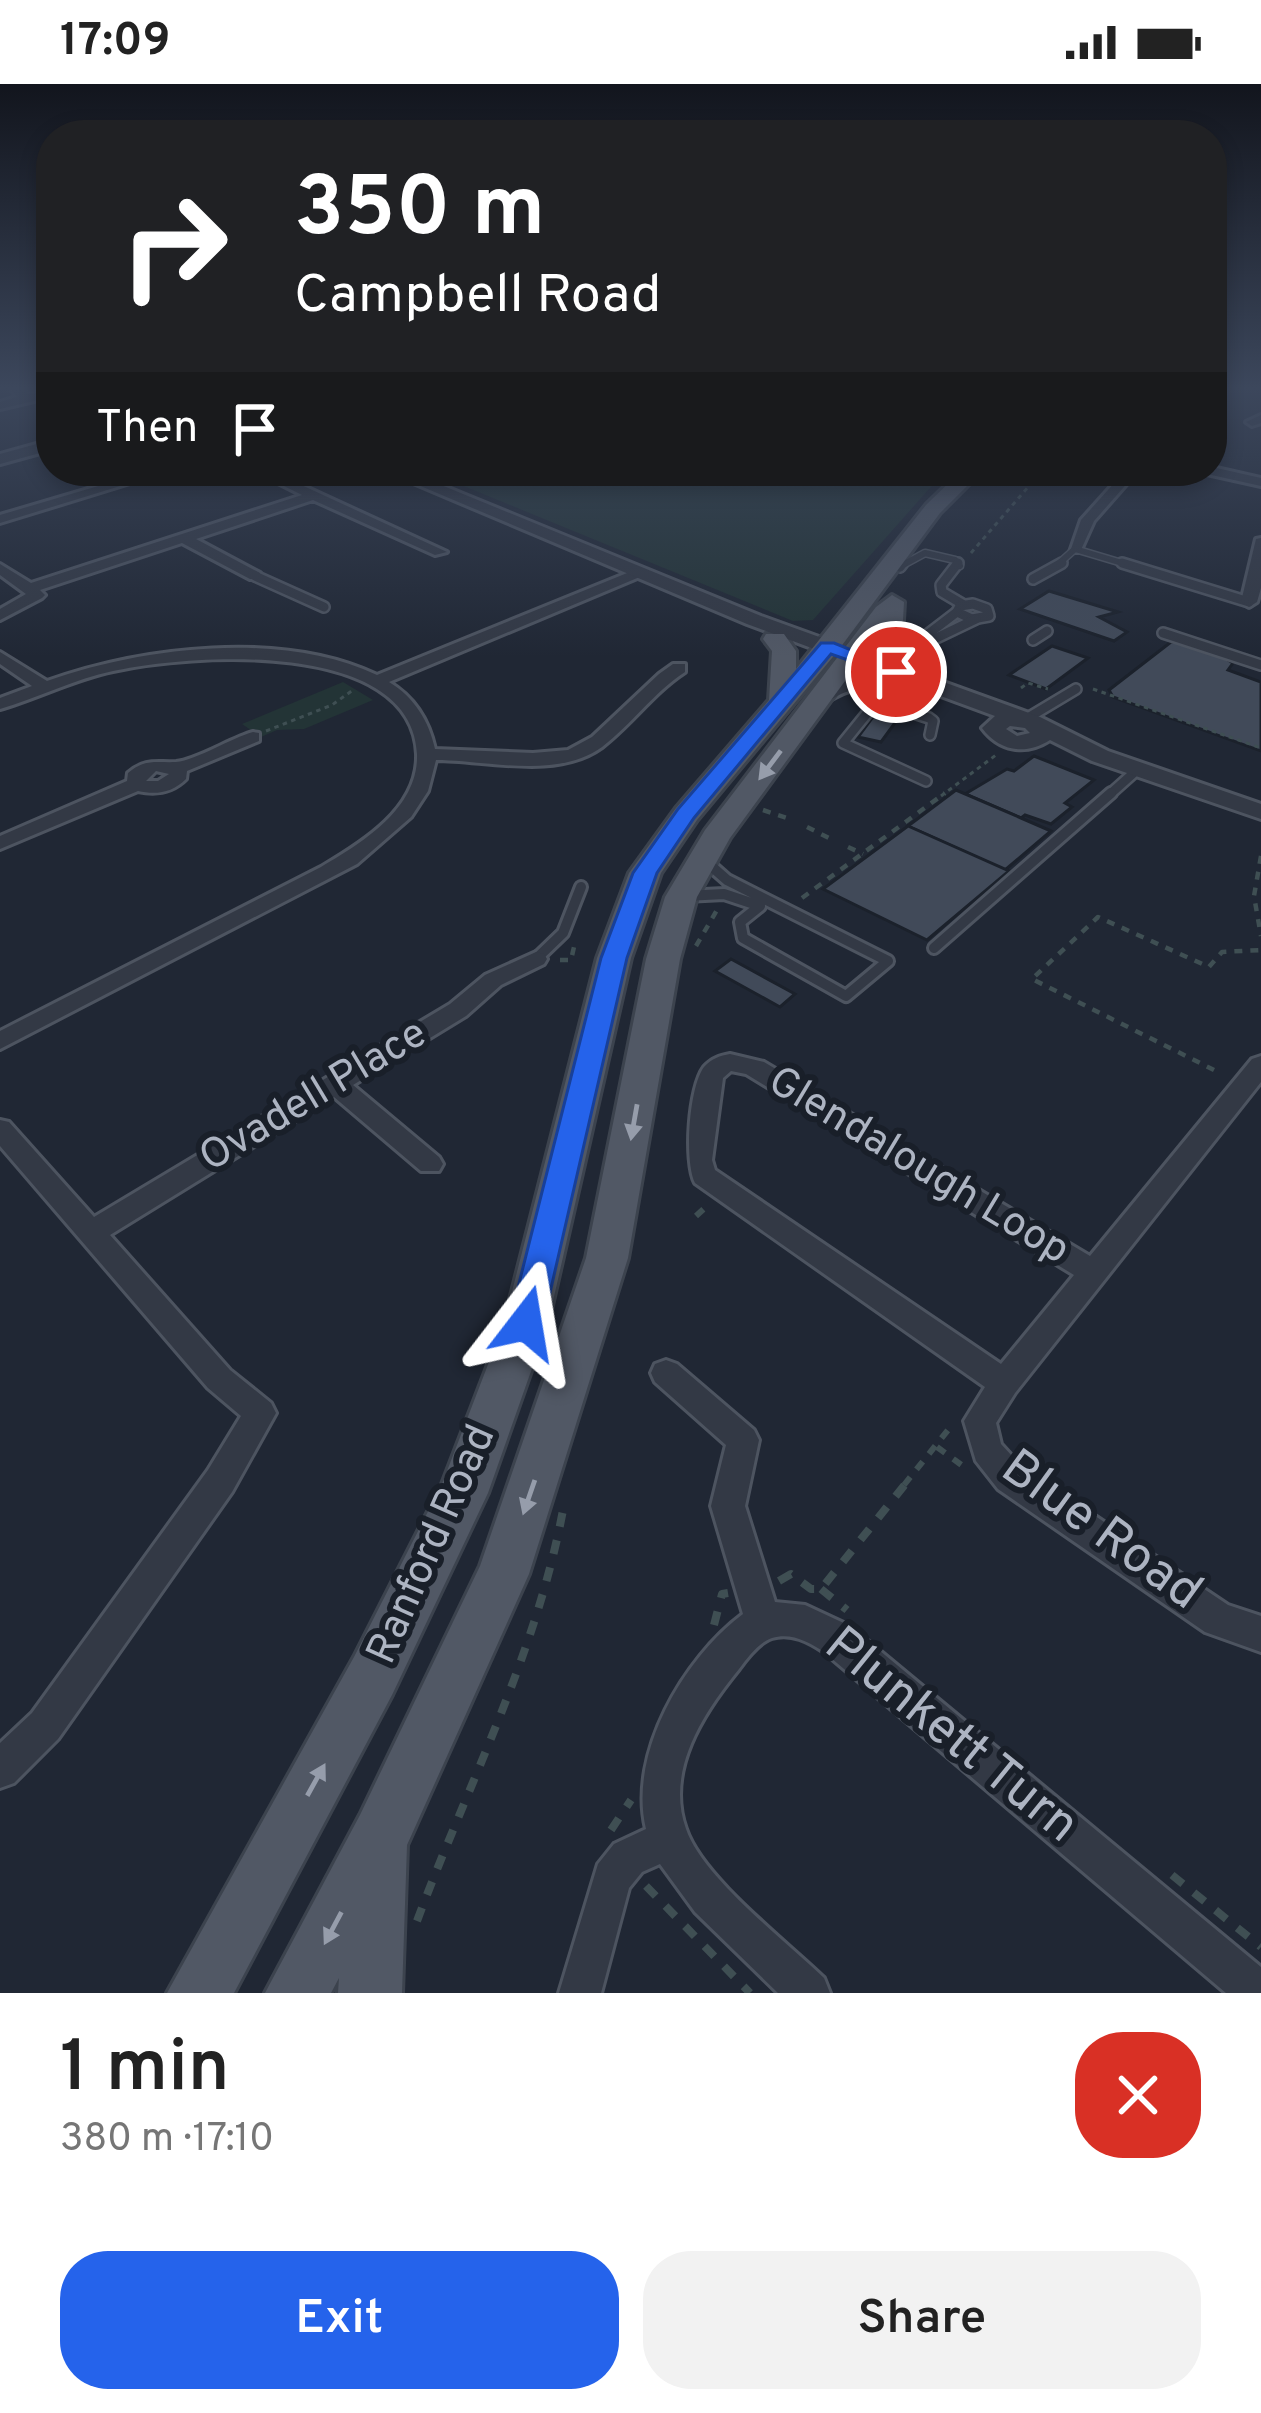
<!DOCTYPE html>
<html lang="en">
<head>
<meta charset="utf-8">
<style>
  :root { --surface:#fff; --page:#f2f2f2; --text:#222; --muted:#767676; --accent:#2563eb }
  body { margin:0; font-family:Overpass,sans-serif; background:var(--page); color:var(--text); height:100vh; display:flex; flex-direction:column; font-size:45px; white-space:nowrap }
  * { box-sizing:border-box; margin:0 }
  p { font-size:39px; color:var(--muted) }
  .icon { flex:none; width:66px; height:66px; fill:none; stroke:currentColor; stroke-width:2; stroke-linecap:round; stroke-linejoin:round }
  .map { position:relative; height:1909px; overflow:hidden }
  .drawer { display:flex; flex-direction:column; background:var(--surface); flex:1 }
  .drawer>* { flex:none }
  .top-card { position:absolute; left:36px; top:36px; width:1191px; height:366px; border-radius:48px; box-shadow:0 6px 18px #0003; background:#202124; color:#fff; overflow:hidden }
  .pin { position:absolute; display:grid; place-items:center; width:102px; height:102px; color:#fff; margin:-51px; border:6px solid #fff; border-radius:50%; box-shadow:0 3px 12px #0007 }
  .me { position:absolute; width:132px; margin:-66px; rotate:14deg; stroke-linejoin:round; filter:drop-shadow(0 0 9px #0008) }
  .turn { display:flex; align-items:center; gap:42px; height:252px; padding:0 60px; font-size:54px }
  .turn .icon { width:156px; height:156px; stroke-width:2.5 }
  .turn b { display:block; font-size:84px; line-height:102px }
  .then { display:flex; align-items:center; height:114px; padding:0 60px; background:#0003; gap:24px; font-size:45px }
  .round { display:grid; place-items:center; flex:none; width:126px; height:126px; border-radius:48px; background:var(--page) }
  .overview { display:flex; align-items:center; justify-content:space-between; height:204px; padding:0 60px }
  h1 { font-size:72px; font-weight:600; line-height:90px }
  .cta { display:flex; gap:24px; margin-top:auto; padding:24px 60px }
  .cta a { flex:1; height:138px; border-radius:48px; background:var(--accent); color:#fff; font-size:48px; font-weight:600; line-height:138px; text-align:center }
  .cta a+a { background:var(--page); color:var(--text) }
  .status { display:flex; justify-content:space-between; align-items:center; height:84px; padding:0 60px; background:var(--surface); direction:ltr }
  .status svg { height:33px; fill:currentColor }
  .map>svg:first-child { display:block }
  .green { fill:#233436 }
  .building { fill:#414a59; stroke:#1b212b; stroke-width:3 }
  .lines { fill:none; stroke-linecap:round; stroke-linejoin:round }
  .service-far2-casing { stroke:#4d5460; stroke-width:9 }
  .service-far1-casing { stroke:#4d5460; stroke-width:14 }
  .service-casing { stroke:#4d5460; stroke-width:16 }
  .minor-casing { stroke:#4d5460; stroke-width:6 }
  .tertiary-casing { stroke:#4d5460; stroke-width:6 }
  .primary-casing { stroke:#3c434e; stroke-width:6 }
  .path-far3 { stroke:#3f4f53; stroke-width:3; stroke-dasharray:4.5 4.5; stroke-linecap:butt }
  .path-far2 { stroke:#3f4f53; stroke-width:4.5; stroke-dasharray:8 8; stroke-linecap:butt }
  .path-far1 { stroke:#3f4f53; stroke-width:6; stroke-dasharray:10 10; stroke-linecap:butt }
  .path { stroke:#3f4f53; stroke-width:8; stroke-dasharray:14 14; stroke-linecap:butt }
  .service-far2 { stroke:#333945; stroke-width:6 }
  .service-far1 { stroke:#333945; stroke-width:9 }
  .service { stroke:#333945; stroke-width:10 }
  .minor { fill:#333945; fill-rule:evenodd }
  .tertiary { fill:#333945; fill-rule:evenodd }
  .primary { fill:#515865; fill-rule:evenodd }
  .oneway { fill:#969dab }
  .route { fill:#2563eb; stroke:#184099; stroke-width:3 }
  .labels { text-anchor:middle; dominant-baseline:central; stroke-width:12; stroke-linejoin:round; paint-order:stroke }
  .street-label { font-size:42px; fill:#adb4c2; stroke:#191f29 }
  .near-street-label { font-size:51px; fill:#adb4c2; stroke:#191f29 }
</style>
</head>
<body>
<div class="status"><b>17:09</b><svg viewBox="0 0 49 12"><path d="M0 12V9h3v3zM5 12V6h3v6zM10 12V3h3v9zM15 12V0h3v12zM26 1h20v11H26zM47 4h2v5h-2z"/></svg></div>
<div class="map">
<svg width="1261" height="1909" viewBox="0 0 1261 1909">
  <rect width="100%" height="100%" fill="#202734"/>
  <g class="green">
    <polygon points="427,387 945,387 813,536 793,537"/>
    <polygon points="343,598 373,616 304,645 277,646 261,653 242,640"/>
  </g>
  <g class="building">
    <polygon points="1049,507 1118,528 1099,533 1127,548 1114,557 1020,525"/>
    <polygon points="1179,557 1220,571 1233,579 1228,586 1261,598 1261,667 1113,613 1109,606 1171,558"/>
    <polygon points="1052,562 1088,574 1046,605 1009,591"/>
    <polygon points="878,626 900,632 881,658 858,653"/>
    <polygon points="1034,672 1094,696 1065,719 1072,723 1051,740 1025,731 1021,734 965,710 1007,685 1014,687"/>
    <polygon points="956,706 1021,734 1051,747 1005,786 908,742"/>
    <polygon points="908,742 1009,787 927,856 823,805"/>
    <polygon points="731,875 795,910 780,923 715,887"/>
  </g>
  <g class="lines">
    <defs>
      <g id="service-far2">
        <polyline points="901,482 925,469 955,476 960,482"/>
        <polyline points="1056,482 1075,465 1132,482"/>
      </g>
      <g id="service-far1">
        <polyline points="958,479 941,501 942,508 964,521"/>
        <polyline points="1122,479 1249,518"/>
        <polyline points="900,483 903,479"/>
        <polyline points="255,492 324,523"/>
        <polyline points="1033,495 1062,479"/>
        <polygon points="973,520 987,525 989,532 972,535 957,528 960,522"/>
        <polyline points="1163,549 1261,581"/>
        <polyline points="1033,556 1047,547"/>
        <polyline points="926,559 976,535"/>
        <polyline points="935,574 921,564 926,559 923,554 957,528"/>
        <polyline points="1026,635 1076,605"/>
        <polyline points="926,697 843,659 877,617 929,634 933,637 930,651"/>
        <polyline points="1108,712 1137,686"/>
      </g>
      <g id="service">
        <polyline points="685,812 724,810 760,822 740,838 743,854 846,912 888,877 727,796 702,774"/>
        <polyline points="934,864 1111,709"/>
        <polyline points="536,875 563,849 581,803"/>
      </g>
      <g id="minor">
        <polygon points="11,305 23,305 28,310 51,307 51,313 0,325 0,318 17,313"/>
        <polygon points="1261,331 1261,339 1252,342 1246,338"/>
        <polygon points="1212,383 1261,394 1261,402 1207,390 1206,387 1212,387"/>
        <polygon points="149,387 169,387 0,439 0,431"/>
        <polygon points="254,387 271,387 447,468 435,471 313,416 196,455 260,489 260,495 250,495 182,459 40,506 45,511 42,514 0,536 0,525 26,510 0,491 0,480 31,499 302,411"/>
        <polygon points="1125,387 1138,387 1094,437 1080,468 1070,468 1081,436"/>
        <polygon points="1261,454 1261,504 1257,518 1249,523 1241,518 1256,455"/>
        <path d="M637,485L642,486V492L389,598C414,613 429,637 435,665L533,669L568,666L592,653L659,590L673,580H685V588C653,609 632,640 602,663C557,696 486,676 436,676L428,707L411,733L357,780L0,965V947L321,783C362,759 419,724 417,670C412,554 189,570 113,587C74,595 38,614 0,625V614L32,602L0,580V568L47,597C143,563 282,546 377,591Z"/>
        <path d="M253,648L259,649V657L187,687L186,695C172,709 156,711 138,707L0,765V752L127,697L128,689C146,674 156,679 176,678C197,676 231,654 253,648ZM156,687L169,690L158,697H146Z"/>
        <polygon points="536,868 544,870 547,875 544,880 501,901 466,932 353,1001 439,1073 443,1080 439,1087 421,1087 334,1013 110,1151 230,1286 271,1319 276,1329 232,1408 58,1655 14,1699 0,1704 0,1659 32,1629 208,1386 241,1332 208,1304 0,1062 0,1036 9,1038 94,1133 450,920 485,891"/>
        <path d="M730,970L764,978L1090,1172L1252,975L1261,972V998L1015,1309L996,1339L1001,1360L1022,1383L1228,1521L1261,1532V1568L1205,1548L998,1405L976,1377L964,1337L985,1303L695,1099C684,1077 689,1003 704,983C712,974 720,972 730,970ZM731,987L746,990L1074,1191L1001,1280L715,1086L712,1076L723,994Z"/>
        <path d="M666,1276L677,1280L754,1346L759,1356L745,1422L775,1518L805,1521L850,1542L1261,1883V1909H1226L824,1568C809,1558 791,1548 772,1554C759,1558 747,1574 739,1585C703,1629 665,1687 686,1745C702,1793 787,1858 824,1894L830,1909H778L695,1828L660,1780L642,1788L629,1804L601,1909H559L598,1780L614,1760L646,1745C628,1670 683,1575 743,1530L711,1422L726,1361L655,1298L651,1289L655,1280Z"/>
      </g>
      <g id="tertiary">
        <polygon points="51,356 51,366 0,380 0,370"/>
        <path d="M385,387H407L761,532L1040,633L1108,667L1261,720V735L1092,677L1050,656C1025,672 999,667 982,644L995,632L919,604C900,619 873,602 850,607C835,610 830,621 813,619V609L847,594L900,597L747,540ZM1010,642L1025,644L1030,649L1017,652L1006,645Z"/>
      </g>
      <g id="primary">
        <polygon points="961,387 982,387 940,429 837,568 697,736 661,789 631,874 548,1239 488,1409 392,1611 234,1909 167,1909 354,1573 442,1400 504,1239 597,874 629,789 676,724 769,616 772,567 763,555 766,550 784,550 796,567 796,585 926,421"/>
        <polygon points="892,511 904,518 901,573 909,588 896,596 887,593 877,573 878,552 730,754 697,813 680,875 628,1174 529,1490 407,1761 402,1909 338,1909 339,1894 331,1909 265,1909 360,1731 480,1482 586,1174 646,875 665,813 705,746 876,523"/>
      </g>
    </defs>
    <use href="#service-far2" class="service-far2-casing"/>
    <use href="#service-far1" class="service-far1-casing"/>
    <use href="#service" class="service-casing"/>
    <use href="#minor" class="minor-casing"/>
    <use href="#tertiary" class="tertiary-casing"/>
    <use href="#primary" class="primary-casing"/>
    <g class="path-far3">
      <polyline points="1212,310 1228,305"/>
      <polyline points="971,469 1042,387"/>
      <polyline points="1021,604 1028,599 1048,605"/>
      <polyline points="1093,605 1261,664"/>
      <polyline points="266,647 332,621 353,606"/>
      <polyline points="941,712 996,671"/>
    </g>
    <g class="path-far2">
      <polyline points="763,726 790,735"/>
      <polyline points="807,743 831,755"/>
      <polyline points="848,763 863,770"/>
      <polyline points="1261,772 1254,812 1261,852"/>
      <polyline points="802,814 945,709"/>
      <polyline points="696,862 717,826"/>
      <polyline points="560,876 571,876 574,863"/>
      <polyline points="1214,986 1032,895 1098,833 1209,883 1222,868 1261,866"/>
    </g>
    <g class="path-far1">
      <polyline points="696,1132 708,1121"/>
      <polyline points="937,1363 967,1385"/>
      <polyline points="904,1401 952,1341"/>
    </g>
    <g class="path">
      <polyline points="779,1497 791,1490 811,1505 821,1505 907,1398"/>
      <polyline points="821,1505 847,1526"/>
      <polyline points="714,1541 722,1510 728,1509"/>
      <polyline points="611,1746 631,1716"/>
      <polyline points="1172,1791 1261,1863"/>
      <polyline points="646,1802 750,1909"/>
      <path d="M417,1837C468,1700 536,1571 563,1426"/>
    </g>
    <use href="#service-far2" class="service-far2"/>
    <use href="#service-far1" class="service-far1"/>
    <use href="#service" class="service"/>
    <use href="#minor" class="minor"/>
    <use href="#tertiary" class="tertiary"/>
    <use href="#primary" class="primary"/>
  </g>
  <defs><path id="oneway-solid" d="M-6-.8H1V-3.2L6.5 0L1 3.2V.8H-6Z" transform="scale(3)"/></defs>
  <g class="oneway">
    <use href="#oneway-solid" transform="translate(770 681) rotate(127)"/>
    <use href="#oneway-solid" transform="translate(634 1038) rotate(100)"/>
    <use href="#oneway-solid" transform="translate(529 1413) rotate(109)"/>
    <use href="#oneway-solid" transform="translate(316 1696) rotate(-61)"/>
    <use href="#oneway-solid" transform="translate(333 1844) rotate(118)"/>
  </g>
  <linearGradient id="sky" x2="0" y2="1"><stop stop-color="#12151d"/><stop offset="0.53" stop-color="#3c475c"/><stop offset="1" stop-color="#3c475c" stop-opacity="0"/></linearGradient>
  <rect width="1261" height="573" fill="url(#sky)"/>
  <polygon class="route" points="821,559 834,559 906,588 896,593 831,570 694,734 657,789 627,874 543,1239 538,1249 526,1253 514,1249 509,1239 601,874 633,789 678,725"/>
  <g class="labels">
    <g class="street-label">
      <text transform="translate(314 1013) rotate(-31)">Ovadell Place</text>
      <text transform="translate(918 1083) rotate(31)">Glendalough Loop</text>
      <text transform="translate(433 1461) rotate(-66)">Ranford Road</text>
    </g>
    <g class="near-street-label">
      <text transform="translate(1100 1448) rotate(36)">Blue Road</text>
      <text transform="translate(950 1653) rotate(39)">Plunkett Turn</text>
    </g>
  </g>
</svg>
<div class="pin" style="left:896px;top:588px;background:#d93025"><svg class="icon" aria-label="arrive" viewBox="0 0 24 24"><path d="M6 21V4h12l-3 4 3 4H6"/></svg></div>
<svg class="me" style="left:526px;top:1239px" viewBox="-20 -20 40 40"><path d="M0-17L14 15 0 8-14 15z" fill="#2563eb" stroke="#fff" stroke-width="4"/></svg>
<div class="top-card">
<div class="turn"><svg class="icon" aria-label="right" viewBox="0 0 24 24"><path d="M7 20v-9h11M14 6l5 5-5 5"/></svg><div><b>350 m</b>Campbell Road</div></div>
<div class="then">Then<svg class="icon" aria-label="arrive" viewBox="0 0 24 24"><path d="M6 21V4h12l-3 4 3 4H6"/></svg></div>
</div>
</div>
<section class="drawer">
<div class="overview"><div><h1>1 min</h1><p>380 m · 17:10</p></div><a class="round" style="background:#d93025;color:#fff"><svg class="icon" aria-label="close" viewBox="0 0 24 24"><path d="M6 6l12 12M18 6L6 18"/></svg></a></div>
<div class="cta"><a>Exit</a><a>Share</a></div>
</section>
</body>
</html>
